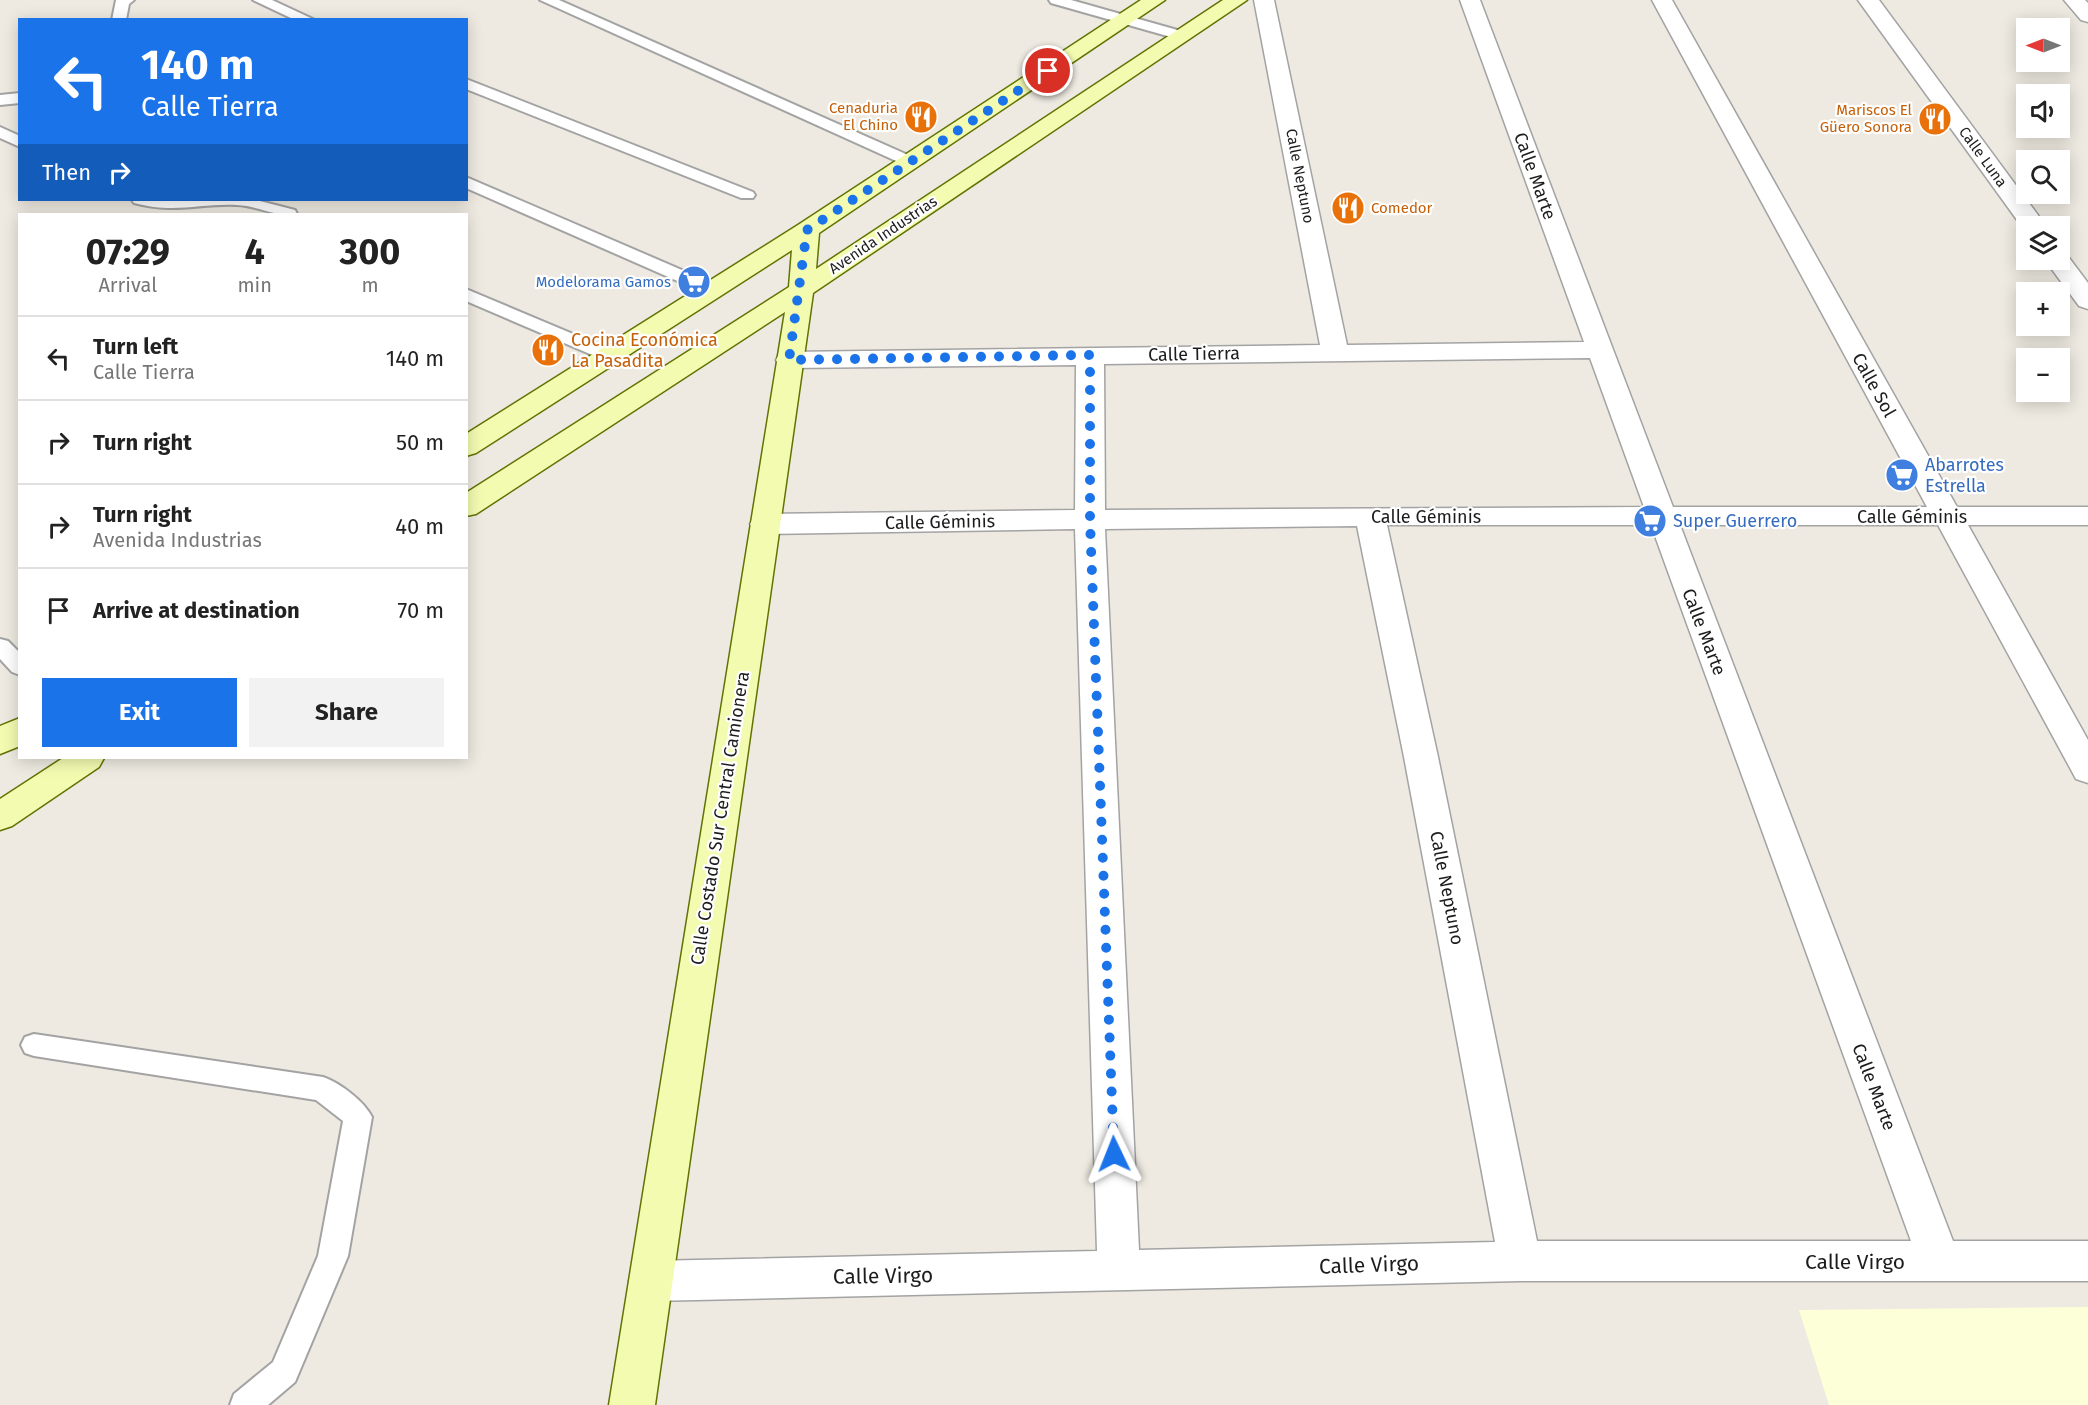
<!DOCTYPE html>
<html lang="en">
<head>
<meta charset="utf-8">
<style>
  :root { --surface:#fff; --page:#f2f2f2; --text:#222; --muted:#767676; --line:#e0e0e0; --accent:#1a73e8 }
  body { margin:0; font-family:"Fira Sans",sans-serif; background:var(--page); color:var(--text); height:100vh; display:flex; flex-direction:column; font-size:22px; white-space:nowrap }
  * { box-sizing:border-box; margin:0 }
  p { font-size:20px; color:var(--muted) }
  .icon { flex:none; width:33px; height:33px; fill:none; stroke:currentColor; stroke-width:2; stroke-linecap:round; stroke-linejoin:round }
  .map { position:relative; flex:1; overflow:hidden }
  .panel { position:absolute; left:18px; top:213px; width:450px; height:546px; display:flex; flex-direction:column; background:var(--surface); border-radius:0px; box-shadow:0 3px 15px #0003 }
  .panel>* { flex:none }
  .banner { position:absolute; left:18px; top:18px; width:450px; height:183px; border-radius:0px; box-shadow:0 3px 15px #0003; background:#1a73e8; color:#fff; overflow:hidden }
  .needle { width:39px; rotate:270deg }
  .controls { position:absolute; left:2016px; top:18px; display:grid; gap:12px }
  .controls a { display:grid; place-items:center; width:54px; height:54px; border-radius:0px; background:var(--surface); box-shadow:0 3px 15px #0003; font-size:30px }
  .pin { position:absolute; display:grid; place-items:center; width:51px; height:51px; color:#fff; margin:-26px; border:3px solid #fff; border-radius:50%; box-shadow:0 2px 6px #0007 }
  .me { position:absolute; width:66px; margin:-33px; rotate:358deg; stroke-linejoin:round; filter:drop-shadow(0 0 4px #0008) }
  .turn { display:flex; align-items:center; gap:21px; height:126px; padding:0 24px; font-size:27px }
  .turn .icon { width:78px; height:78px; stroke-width:2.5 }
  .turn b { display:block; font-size:42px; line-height:51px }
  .then { display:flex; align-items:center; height:57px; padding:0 24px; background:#0003; gap:12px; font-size:22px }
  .eta { display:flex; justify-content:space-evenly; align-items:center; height:102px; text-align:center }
  .eta b { font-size:36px; font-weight:700; line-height:42px }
  .cta { display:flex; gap:12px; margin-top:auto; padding:12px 24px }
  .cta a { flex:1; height:69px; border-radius:0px; background:var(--accent); color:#fff; font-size:24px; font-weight:700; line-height:69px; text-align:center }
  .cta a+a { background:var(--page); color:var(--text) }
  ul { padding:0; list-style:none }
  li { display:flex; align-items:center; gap:18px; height:84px; padding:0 24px; border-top:2px solid var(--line) }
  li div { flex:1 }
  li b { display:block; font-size:22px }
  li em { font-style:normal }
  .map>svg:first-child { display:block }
  .education { fill:#fdffd8 }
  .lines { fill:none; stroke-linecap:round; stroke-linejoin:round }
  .lane-casing { stroke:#a3a3a3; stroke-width:4 }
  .street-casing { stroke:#a3a3a3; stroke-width:3 }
  .secondary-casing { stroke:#617302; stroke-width:3 }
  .lane { fill:#fff; fill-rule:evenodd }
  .street { fill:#fff; fill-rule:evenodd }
  .secondary { fill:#f3fbb1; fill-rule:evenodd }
  .route { stroke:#1a73e8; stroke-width:10; stroke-dasharray:0 18 }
  .labels { text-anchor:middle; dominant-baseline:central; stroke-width:4.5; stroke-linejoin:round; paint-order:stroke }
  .far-food-label { font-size:15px; fill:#c56008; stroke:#fff; text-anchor:end }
  .far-street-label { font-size:15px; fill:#1c1c1c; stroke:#fff }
  .far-shop-label { font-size:15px; fill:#366cbe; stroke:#fff; text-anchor:end }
  .street-label { font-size:18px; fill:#1c1c1c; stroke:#fff }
  .food-label { font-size:18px; fill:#c56008; stroke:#fff; text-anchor:start }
  .shop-label { font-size:18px; fill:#366cbe; stroke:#fff; text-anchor:start }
  .near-street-label { font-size:21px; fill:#1c1c1c; stroke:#fff }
</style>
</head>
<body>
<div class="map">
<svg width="2088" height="1405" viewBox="0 0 2088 1405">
  <rect width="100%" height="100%" fill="#eeeae1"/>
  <polygon class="education" points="2088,1307 2088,1405 1829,1405 1799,1310"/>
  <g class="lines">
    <defs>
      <g id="lane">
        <polygon points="116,0 134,0 129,4 126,20 112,20"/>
        <polygon points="253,0 272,0 315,20 295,20"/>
        <polygon points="540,0 559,0 917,159 919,162 917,165 905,165"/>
        <polygon points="1049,0 1071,0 1188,33 1190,36 1188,39 1178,39 1051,3"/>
        <polygon points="466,79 753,192 755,195 753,198 741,198 466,89"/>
        <polygon points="20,93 20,103 0,105 0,95"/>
        <polygon points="0,127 20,136 20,147 0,138"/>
        <polygon points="466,177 719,286 722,290 713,295 707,294 466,188"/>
        <path d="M132,200H256L295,210L297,214C274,217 259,206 237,205C200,203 175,214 134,203Z"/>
        <polygon points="466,289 616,352 619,356 610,361 604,360 466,301"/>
        <polygon points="0,639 8,641 20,653 20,675 12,672 0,659"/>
        <path d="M34,1034L323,1077C340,1083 364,1101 372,1117L348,1256L295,1382L268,1405H230L234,1394L273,1362L318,1256L343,1121L316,1100L34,1056L25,1053L21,1045L25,1037Z"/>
      </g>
      <g id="street">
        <path d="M1254,0H1274L1347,345L1584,342L1460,0H1480L1673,507H1927L1652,0H1672L1957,507H2088V525H1968L2088,740V783L2076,779L1938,525H1680L1953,1241H2088V1281H1520L651,1301L636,1295L629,1281L636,1267L651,1261L1097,1251L1075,529L765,534L754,531L750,524L754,517L765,514L1075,510L1076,365L789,368L779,366L776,360L779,354L789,352L1320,345ZM1590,358L1644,507L1105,510L1104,364ZM1387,525H1651L1911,1241H1537L1438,757ZM1357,526L1404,757L1495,1242L1139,1250L1105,529Z"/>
        <polygon points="1858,0 1879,0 2046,226 2026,226 2025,231"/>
        <polygon points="2064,0 2085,0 2088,3 2088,22 2081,20"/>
        <polygon points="2060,253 2067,255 2088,283 2088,309 2079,306 2045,260 2060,260"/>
      </g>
      <g id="secondary">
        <polygon points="1141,0 1165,0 819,233 816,269 1223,0 1247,0 813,293 655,1405 609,1405 785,312 476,514 466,516 466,493 789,287 792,250 476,453 466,456 466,434 798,225"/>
        <polygon points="20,718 20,746 0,754 0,726"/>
        <polygon points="63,758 104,758 99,767 12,826 0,830 0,799"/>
      </g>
    </defs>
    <use href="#lane" class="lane-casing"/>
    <use href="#street" class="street-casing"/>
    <use href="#secondary" class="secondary-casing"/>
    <use href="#lane" class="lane"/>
    <use href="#street" class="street"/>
    <use href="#secondary" class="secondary"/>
  </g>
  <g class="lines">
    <polyline class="route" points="1048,71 807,230 789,360 1090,355 1090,521 1114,1154"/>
  </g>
  <defs>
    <symbol id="restaurant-disc" viewBox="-11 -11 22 22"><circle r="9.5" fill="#e8710a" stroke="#fff"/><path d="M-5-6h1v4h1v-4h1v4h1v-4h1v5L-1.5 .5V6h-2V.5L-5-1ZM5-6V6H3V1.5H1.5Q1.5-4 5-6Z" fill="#fff"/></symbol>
    <symbol id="supermarket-disc" viewBox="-11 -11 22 22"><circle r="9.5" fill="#3f7fe0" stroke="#fff"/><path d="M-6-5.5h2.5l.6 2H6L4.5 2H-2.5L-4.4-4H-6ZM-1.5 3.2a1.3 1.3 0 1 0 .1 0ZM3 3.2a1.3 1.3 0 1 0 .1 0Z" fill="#fff"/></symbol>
  </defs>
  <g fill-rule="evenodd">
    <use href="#restaurant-disc" x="902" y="98" width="38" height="38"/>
    <use href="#restaurant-disc" x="1916" y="100" width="38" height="38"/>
    <use href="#restaurant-disc" x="1329" y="189" width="38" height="38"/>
    <use href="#supermarket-disc" x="675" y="263" width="38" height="38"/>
    <use href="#restaurant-disc" x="529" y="331" width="38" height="38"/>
    <use href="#supermarket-disc" x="1883" y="456" width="38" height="38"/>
    <use href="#supermarket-disc" x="1631" y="502" width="38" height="38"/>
  </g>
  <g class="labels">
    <g class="far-food-label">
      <text x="898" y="108">Cenaduria<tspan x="898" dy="17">El Chino</tspan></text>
      <text x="1912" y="110">Mariscos El<tspan x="1912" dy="17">Güero Sonora</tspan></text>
      <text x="1371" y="208" text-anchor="start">Comedor</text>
    </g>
    <g class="far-street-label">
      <text transform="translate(1983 157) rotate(54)">Calle Luna</text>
      <text transform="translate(1300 176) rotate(79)">Calle Neptuno</text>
      <text transform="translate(883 235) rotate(-34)">Avenida Industrias</text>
    </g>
    <g class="far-shop-label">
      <text x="671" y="282">Modelorama Gamos</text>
    </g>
    <g class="street-label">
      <text transform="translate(1535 176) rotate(70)">Calle Marte</text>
      <text transform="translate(1194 354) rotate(-1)">Calle Tierra</text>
      <text transform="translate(1874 385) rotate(61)">Calle Sol</text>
      <text x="1426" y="517">Calle Géminis</text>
      <text x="1912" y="517">Calle Géminis</text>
      <text transform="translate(940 522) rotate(-1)">Calle Géminis</text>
      <text transform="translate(1704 632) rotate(69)">Calle Marte</text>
      <text transform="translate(720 818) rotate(-81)">Calle Costado Sur Central Camionera</text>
      <text transform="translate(1447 888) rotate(79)">Calle Neptuno</text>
      <text transform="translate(1874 1087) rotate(69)">Calle Marte</text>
    </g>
    <g class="food-label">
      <text x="571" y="340">Cocina Económica<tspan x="571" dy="21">La Pasadita</tspan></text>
    </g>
    <g class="shop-label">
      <text x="1925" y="465">Abarrotes<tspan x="1925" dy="21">Estrella</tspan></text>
      <text x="1673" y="521">Super Guerrero</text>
    </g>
    <g class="near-street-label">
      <text x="1855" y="1262">Calle Virgo</text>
      <text transform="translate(1369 1265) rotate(-2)">Calle Virgo</text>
      <text transform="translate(883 1276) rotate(-1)">Calle Virgo</text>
    </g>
  </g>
</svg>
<div class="controls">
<a><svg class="needle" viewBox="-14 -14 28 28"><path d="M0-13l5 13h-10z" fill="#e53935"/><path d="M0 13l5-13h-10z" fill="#767676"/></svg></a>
<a><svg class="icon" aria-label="sound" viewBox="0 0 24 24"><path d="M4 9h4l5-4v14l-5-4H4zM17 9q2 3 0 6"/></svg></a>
<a><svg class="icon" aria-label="search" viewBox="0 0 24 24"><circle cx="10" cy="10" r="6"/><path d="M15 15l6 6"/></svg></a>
<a><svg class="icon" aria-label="layers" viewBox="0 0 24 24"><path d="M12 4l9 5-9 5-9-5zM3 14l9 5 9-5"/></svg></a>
<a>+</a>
<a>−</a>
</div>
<div class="pin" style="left:1048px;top:71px;background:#d93025"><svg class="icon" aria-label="arrive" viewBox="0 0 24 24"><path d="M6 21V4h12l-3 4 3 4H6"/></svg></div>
<svg class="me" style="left:1114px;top:1154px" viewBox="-20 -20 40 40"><path d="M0-17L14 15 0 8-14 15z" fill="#1a73e8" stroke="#fff" stroke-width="4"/></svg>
<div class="banner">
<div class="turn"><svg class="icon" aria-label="left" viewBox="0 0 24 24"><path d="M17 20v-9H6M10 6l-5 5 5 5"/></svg><div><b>140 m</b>Calle Tierra</div></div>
<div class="then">Then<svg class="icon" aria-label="right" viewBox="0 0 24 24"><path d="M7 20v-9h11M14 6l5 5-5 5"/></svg></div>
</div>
<section class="panel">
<div class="eta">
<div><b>07:29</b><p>Arrival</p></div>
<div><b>4</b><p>min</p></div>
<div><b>300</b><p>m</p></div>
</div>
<ul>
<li><svg class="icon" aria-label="left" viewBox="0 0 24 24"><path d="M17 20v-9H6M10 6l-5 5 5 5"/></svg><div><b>Turn left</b><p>Calle Tierra</p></div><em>140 m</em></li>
<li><svg class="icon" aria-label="right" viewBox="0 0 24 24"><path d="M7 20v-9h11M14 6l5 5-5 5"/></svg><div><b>Turn right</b></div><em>50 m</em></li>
<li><svg class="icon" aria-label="right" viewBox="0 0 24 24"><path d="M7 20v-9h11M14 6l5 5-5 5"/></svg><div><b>Turn right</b><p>Avenida Industrias</p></div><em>40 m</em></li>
<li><svg class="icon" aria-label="arrive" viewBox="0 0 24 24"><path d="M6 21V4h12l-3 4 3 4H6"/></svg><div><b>Arrive at destination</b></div><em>70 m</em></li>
</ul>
<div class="cta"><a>Exit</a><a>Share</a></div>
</section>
</div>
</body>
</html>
